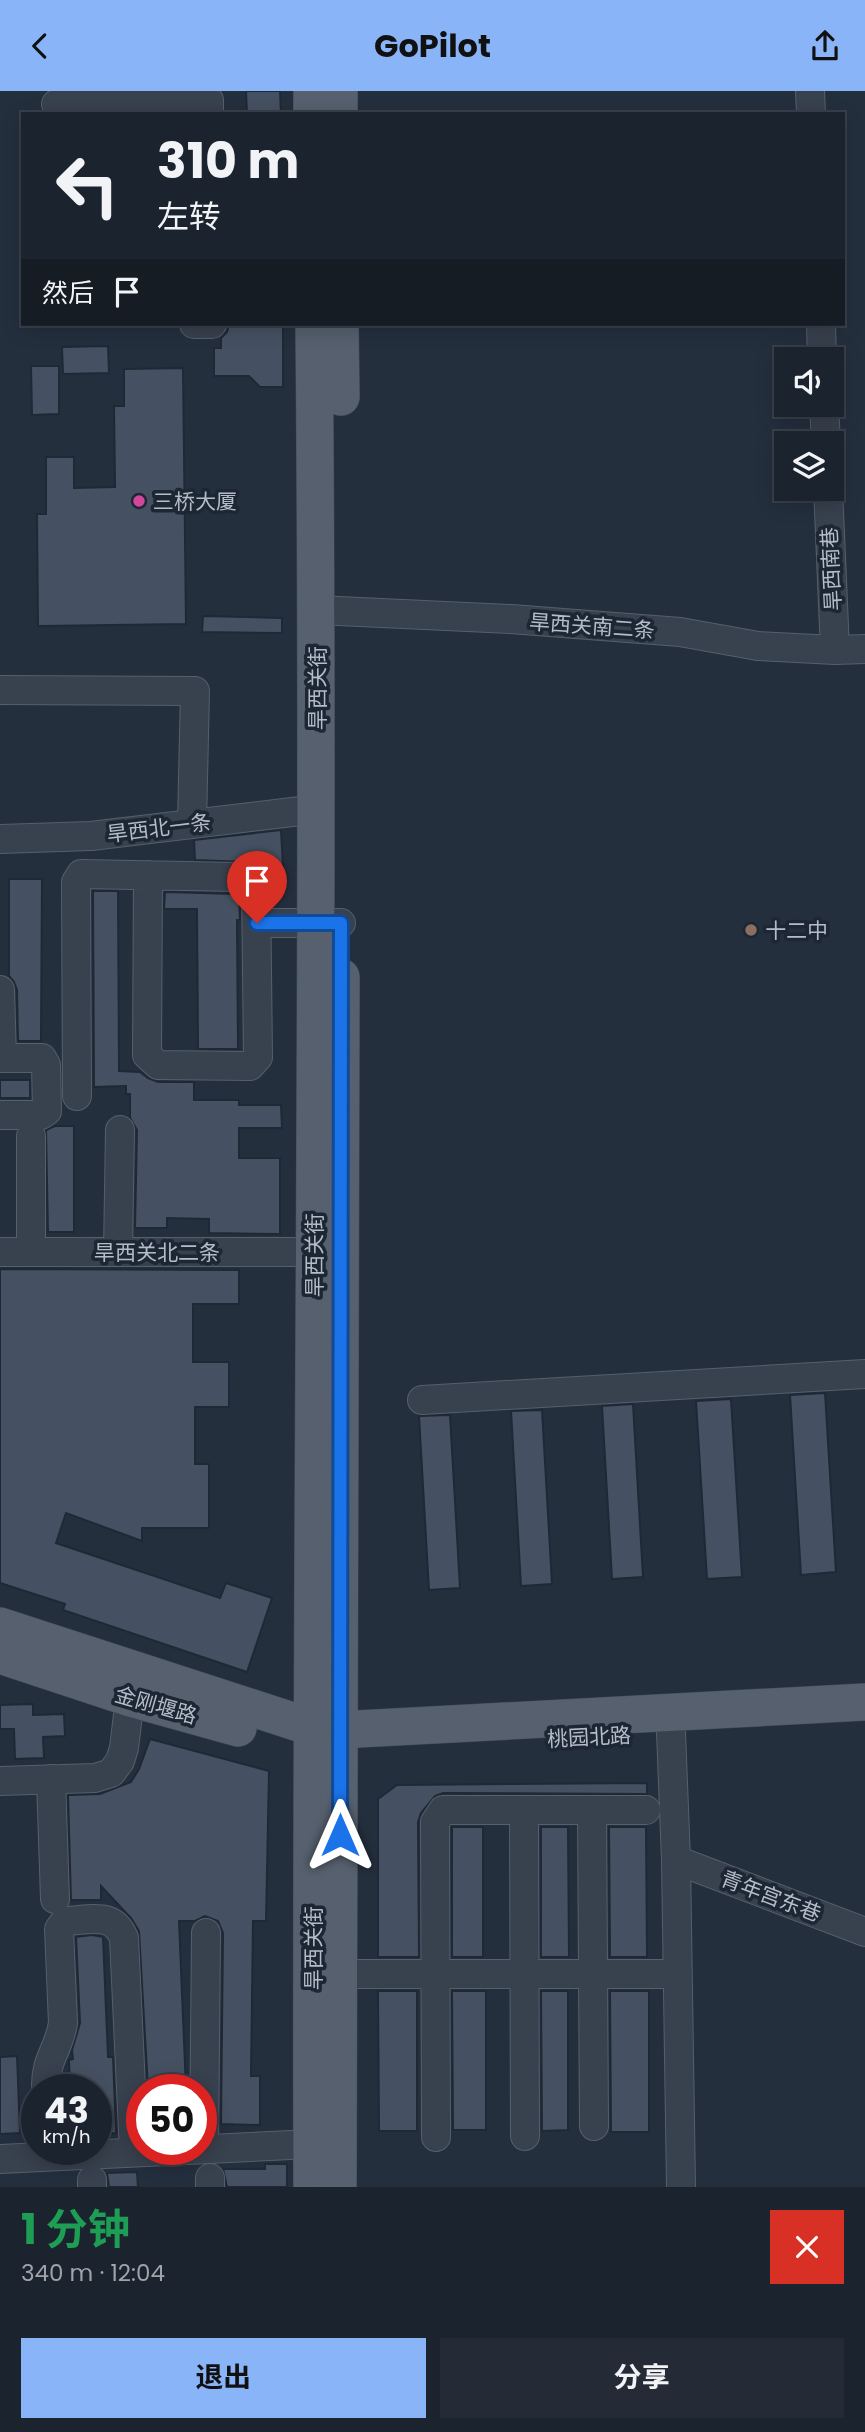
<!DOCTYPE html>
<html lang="zh">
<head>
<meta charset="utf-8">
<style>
  :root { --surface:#1b232e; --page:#242b36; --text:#f1f3f6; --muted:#a0a4aa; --line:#39404a; --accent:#8ab4f8 }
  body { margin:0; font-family:Poppins,"Noto Sans SC",sans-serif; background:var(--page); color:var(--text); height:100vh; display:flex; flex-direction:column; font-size:26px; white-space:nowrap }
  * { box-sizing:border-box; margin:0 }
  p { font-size:23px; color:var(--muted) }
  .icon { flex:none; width:38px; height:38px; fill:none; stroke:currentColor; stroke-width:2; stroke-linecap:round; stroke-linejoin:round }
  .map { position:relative; height:2096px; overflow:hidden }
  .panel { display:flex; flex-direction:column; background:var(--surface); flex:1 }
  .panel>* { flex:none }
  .hud { position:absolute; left:21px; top:21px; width:824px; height:214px; border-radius:0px; box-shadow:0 4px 18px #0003,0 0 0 2px var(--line); background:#1b232e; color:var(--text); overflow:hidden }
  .controls { position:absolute; left:774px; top:256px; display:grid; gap:14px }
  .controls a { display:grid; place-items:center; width:70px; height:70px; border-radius:0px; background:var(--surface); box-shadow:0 4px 18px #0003,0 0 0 2px var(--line); font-size:35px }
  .speed { position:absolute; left:21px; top:1983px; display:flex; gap:14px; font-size:35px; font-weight:700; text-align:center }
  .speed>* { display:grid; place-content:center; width:91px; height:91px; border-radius:50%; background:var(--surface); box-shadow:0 4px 18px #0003,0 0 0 2px var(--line); line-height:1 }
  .speed small { font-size:18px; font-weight:400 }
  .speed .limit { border:10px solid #d22; background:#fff; color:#111 }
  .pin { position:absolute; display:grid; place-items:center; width:60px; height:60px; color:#fff; margin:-72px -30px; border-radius:50% 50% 50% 0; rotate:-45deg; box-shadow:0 0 7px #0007 }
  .pin .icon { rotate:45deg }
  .me { position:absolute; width:77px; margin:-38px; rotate:0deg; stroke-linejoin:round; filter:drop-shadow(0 0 5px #0008) }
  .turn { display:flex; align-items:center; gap:24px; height:147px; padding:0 21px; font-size:32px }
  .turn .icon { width:91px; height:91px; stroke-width:2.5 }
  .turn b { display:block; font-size:49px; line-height:60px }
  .then { display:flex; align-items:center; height:66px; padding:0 21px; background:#0003; gap:14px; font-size:26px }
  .round { display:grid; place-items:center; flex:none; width:74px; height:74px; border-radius:0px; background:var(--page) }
  .headline { display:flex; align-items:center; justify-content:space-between; height:119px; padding:0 21px }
  h1 { font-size:42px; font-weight:700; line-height:52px; color:#1e9e55 }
  .primary-button { display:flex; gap:14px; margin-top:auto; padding:14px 21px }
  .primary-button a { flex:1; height:80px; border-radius:0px; background:var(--accent); color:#111; font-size:28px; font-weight:700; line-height:80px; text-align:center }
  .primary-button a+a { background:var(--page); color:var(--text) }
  header { display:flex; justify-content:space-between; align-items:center; height:91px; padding:0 21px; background:var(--accent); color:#111; font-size:32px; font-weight:700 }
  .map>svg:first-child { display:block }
  .building { fill:#455162; stroke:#1f2835; stroke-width:2 }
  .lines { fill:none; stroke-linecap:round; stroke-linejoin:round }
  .minor-casing { stroke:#565f6c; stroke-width:30 }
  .major-casing { stroke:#414a57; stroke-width:38 }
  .minor { stroke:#38414e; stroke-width:28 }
  .major { stroke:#56606e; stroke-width:37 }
  .route-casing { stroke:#114b97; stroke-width:18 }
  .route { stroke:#1a73e8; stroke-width:12 }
  .hotel-dot { fill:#d1479c; stroke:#1d2633; stroke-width:2.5 }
  .education-dot { fill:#8d6e63; stroke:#1d2633; stroke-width:2.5 }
  .labels { text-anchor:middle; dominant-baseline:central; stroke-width:7; stroke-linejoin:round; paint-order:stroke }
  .poi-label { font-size:21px; fill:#b4bcc9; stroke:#1d2633; text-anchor:start }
  .street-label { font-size:21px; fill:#b4bcc9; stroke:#1d2633 }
</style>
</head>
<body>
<header><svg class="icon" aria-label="back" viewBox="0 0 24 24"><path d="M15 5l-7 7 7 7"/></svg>GoPilot<svg class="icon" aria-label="share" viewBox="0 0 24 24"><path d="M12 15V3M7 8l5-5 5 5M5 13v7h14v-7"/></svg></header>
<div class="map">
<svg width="865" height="2096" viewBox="0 0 865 2096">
  <rect width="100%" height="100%" fill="#242f3e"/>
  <g class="building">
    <polygon points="246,0 280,0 281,23 247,23"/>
    <polygon points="229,233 283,233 283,296 260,296 249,285 214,285 214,257 221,257 221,247 227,241"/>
    <polygon points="108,255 109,282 63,283 62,256"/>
    <polygon points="31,275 59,275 59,323 32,324"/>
    <polygon points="183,277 186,533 38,535 37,423 46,423 46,366 74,366 74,397 115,396 114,315 124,315 124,278"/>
    <polygon points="203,525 282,527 282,542 202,541"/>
    <polygon points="281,739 284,795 273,796 270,787 264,781 246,771 195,769 194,749"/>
    <polygon points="9,788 42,788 41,950 18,950 17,899 14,891 9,885"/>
    <polygon points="93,800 118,800 119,980 140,981 148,987 158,991 194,991 194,1009 239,1009 239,1014 281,1014 282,1037 239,1037 239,1067 280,1067 280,1143 209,1142 209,1128 167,1127 167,1137 135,1137 137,1039 130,1027 130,1003 126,1003 126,995 94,996"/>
    <polygon points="165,801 235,803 239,805 240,829 237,829 238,958 198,958 197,818 164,818"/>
    <rect x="0" y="989" width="30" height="18"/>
    <polygon points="55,1035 74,1035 74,1141 48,1141 46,1039"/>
    <polygon points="0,1178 239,1179 239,1213 193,1213 193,1271 229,1271 229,1316 195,1316 195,1373 209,1373 209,1437 142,1437 142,1450 66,1422 56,1452 220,1507 226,1492 272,1507 247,1581 63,1519 65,1513 0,1492"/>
    <polygon points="825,1302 836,1481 801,1484 790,1304"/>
    <polygon points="731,1308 742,1486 707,1488 696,1310"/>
    <polygon points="633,1313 643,1486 612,1488 602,1315"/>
    <polygon points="542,1319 552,1493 521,1495 511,1320"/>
    <polygon points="450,1324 460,1497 429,1499 419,1325"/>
    <polygon points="33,1613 33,1624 64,1623 65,1645 43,1646 44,1667 15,1668 14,1638 0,1638 0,1614"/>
    <polygon points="150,1648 269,1680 266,1830 253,1830 251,1985 260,1985 260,2034 221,2033 223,1842 218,1830 205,1825 195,1830 179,1830 186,1998 148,1998 139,1840 131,1827 101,1795 101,1809 71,1809 68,1704 100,1703 131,1691 139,1678"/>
    <polygon points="647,1692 647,1703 443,1702 435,1705 421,1722 418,1731 419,1866 378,1866 378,1708 397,1694"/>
    <rect x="452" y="1736" width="31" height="130"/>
    <polygon points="541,1736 568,1736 569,1866 541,1866"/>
    <polygon points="609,1736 646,1736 647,1866 610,1866"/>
    <polygon points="92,1844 103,1846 108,1966 113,1966 116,2042 96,2043 96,1998 70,1998 69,1969 73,1968 72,1959 80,1932 76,1846"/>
    <polygon points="378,1900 417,1900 417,2040 379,2040"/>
    <polygon points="452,1900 486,1900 486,2039 453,2039"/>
    <polygon points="541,1900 568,1900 568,2039 542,2040"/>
    <polygon points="610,1900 649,1900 649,2041 611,2041"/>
    <polygon points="17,1965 20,2042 0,2043 0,1966"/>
    <polygon points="265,2073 287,2073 287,2096 227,2096 223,2078 265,2078"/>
    <polygon points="137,2081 138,2096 109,2096 107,2082"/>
  </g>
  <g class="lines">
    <defs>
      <g id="minor">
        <polyline points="810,0 811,23"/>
        <polyline points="56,13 209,9 209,23"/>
        <polyline points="194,233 212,233"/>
        <polyline points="821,233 822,268"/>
        <polyline points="824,313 826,352"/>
        <polyline points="828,397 835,559"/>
        <polyline points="317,519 511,528 680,541 758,555 835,559 865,558"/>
        <polyline points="0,599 195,600 192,733"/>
        <polyline points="0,748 91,745 317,718"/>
        <polyline points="257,832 341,832"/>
        <polyline points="0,899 2,967"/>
        <polyline points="0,967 42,967 46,974 47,1020 41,1024 0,1024"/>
        <polyline points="77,1005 76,791 81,783 239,786 256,795 258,966 250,975 158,974 147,964 148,784"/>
        <polyline points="31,1045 31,1161"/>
        <polyline points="0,1161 314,1161"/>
        <polyline points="118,1161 120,1039"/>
        <polyline points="422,1309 865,1283"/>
        <polyline points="671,1641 676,1769 681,2096"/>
        <polyline points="51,1688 55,1808"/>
        <polyline points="0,1690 95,1687 111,1682 120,1670 124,1657 130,1607"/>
        <polyline points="524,1719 525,2045"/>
        <polyline points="592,1719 594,2035"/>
        <polyline points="676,1769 865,1841"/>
        <polyline points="339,1883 677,1883"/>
        <path d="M46,1998C45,1967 59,1959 63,1932L59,1838L65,1830C90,1829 113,1820 124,1847L134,2061"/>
        <polyline points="436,2046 435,1731 443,1719 646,1719"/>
        <polyline points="204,2058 206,1842"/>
        <polyline points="0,2068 312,2053"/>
        <polyline points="92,2089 92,2096"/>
        <polyline points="210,2096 210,2087"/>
      </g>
      <g id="major">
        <polyline points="312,0 312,23"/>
        <polyline points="339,0 339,23"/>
        <polyline points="340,233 341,306"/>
        <polyline points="0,1535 314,1637 339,1639 865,1611"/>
        <polyline points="0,1564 130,1607 238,1637"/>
        <path d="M312,2096C310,1475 320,854 314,233"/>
        <polyline points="338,2096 341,886"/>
      </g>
    </defs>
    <use href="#minor" class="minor-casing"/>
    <use href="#major" class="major-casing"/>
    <use href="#minor" class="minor"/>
    <use href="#major" class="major"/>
  </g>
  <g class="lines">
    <defs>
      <polyline id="route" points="257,832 341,832 340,1744"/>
    </defs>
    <use href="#route" class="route-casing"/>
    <use href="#route" class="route"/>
  </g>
  <circle class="hotel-dot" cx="139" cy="410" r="7"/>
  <circle class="education-dot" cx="751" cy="839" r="7"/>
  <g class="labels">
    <g class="poi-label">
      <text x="153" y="410">三桥大厦</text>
      <text x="765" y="839">十二中</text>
    </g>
    <g class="street-label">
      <text transform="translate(831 478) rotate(-93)">旱西南巷</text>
      <text transform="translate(592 535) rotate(4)">旱西关南二条</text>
      <text transform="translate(317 597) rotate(-90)">旱西关街</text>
      <text transform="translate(159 737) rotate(-7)">旱西北一条</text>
      <text x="157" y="1161">旱西关北二条</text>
      <text transform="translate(314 1164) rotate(-90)">旱西关街</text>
      <text transform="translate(156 1614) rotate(16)">金刚堰路</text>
      <text transform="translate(589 1646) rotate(-3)">桃园北路</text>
      <text transform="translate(771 1805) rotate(21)">青年宫东巷</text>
      <text transform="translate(313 1857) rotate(-90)">旱西关街</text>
    </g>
  </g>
</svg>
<div class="controls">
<a><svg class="icon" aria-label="sound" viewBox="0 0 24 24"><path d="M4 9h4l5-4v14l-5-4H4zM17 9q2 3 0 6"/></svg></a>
<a><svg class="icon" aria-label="layers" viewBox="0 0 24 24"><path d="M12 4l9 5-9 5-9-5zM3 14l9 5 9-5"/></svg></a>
</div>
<div class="speed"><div>43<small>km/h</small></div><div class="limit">50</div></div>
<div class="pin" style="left:257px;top:832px;background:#d93025"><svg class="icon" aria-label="arrive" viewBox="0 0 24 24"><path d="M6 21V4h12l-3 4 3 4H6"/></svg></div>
<svg class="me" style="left:340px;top:1744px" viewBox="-20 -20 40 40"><path d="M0-17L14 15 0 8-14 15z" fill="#1a73e8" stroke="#fff" stroke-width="4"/></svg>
<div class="hud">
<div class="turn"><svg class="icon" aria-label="left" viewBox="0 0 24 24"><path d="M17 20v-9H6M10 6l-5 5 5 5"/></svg><div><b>310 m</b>左转</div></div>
<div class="then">然后<svg class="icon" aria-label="arrive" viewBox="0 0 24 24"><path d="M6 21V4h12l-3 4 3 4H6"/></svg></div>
</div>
</div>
<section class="panel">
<div class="headline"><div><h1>1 分钟</h1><p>340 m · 12:04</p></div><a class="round" style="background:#d93025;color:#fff"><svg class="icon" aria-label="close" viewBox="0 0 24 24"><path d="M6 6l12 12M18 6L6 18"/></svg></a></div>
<div class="primary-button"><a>退出</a><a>分享</a></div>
</section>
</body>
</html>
